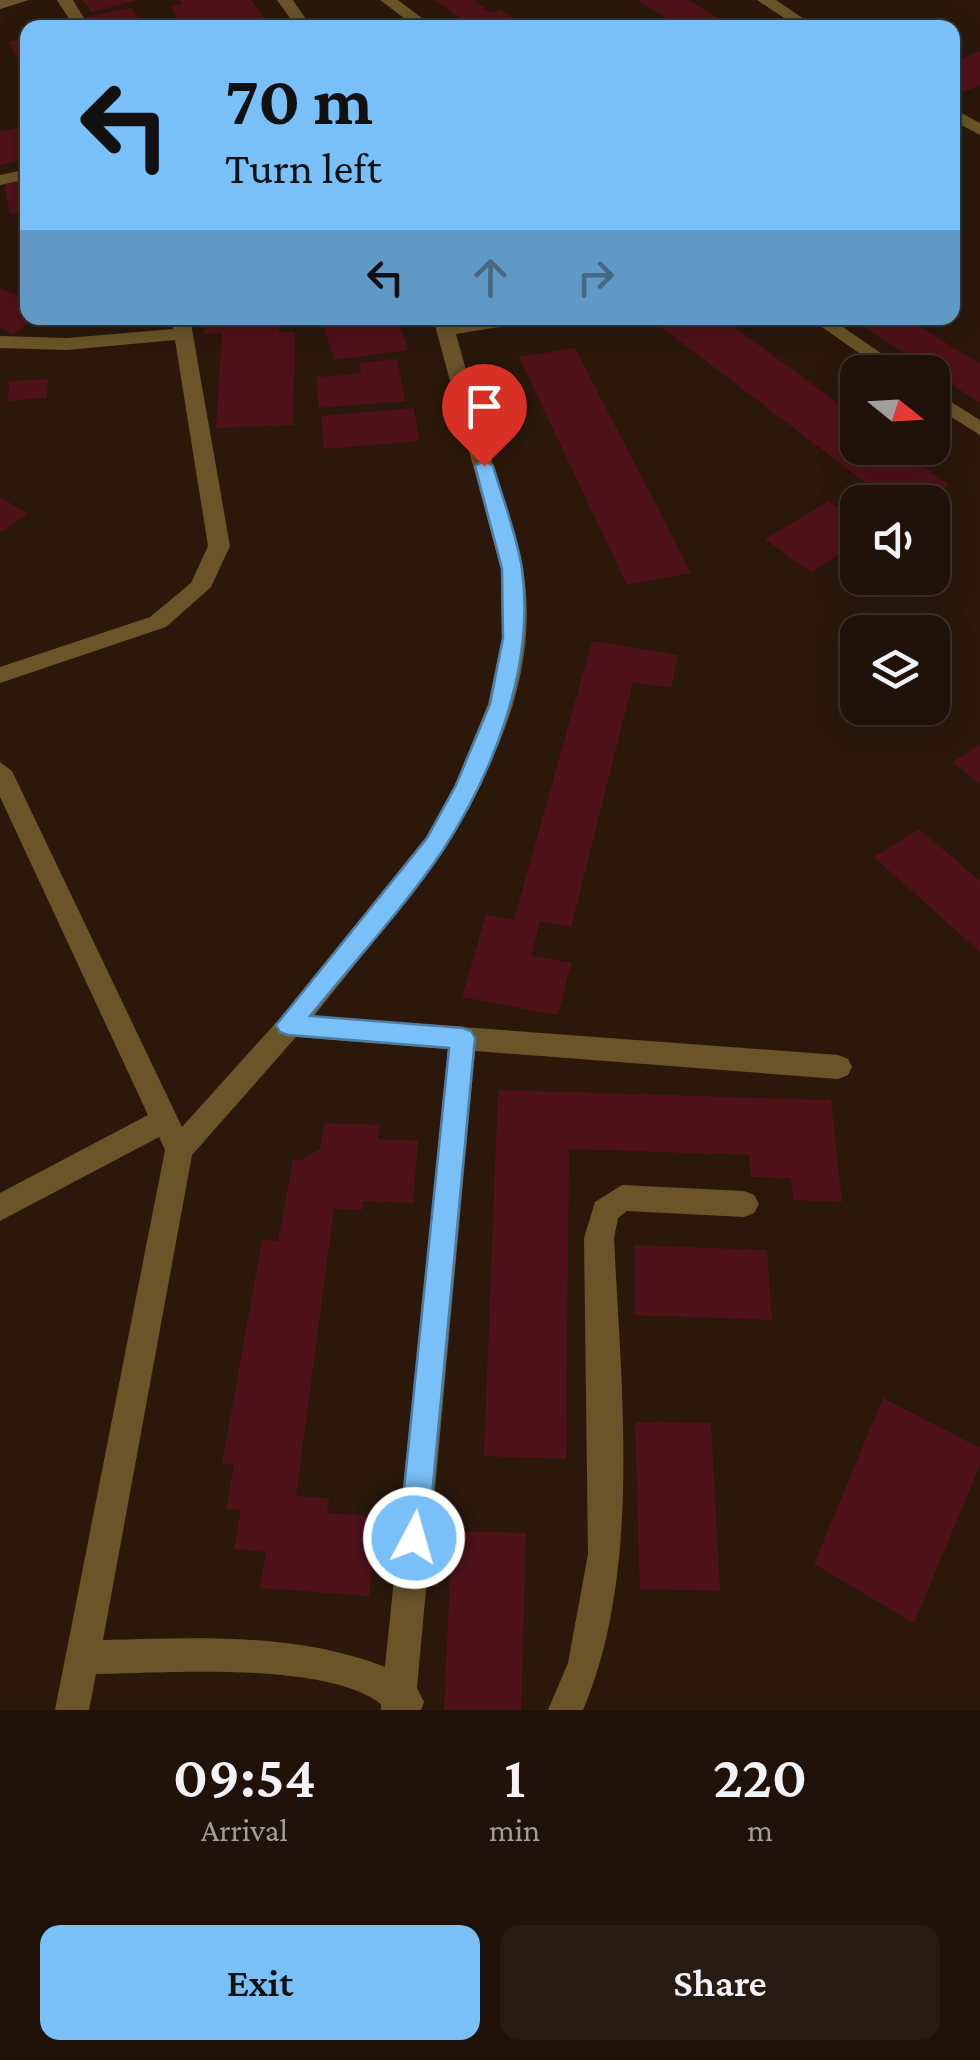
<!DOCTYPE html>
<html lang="en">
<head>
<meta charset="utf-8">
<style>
  :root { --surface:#201208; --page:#281b12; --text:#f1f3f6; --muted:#a29e9c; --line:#3d3229; --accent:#79bff8 }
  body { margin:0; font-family:"Crimson Pro",serif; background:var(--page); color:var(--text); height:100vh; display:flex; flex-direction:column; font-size:38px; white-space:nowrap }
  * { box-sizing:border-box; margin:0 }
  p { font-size:32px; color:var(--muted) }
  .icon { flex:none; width:55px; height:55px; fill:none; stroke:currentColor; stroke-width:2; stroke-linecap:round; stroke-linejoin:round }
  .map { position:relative; height:1710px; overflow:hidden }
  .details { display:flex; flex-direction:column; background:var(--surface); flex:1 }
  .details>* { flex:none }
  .guide { position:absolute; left:20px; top:20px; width:940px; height:305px; border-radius:20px; box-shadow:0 5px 25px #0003,0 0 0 2px var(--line); background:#79bff8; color:#111; overflow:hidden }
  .needle { width:65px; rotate:108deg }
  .buttons { position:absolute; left:840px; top:355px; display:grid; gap:20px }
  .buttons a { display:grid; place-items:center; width:110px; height:110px; border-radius:20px; background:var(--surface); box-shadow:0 5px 25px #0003,0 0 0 2px var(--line); font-size:50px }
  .pin { position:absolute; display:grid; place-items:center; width:85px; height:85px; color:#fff; margin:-102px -42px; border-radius:50% 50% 50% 0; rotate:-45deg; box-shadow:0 0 10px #0007 }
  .pin .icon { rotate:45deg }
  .me { position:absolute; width:110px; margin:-55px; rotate:6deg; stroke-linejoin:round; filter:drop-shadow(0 0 8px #0008) }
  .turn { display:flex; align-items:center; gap:35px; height:210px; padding:0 40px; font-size:45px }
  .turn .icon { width:130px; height:130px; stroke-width:2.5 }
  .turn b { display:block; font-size:70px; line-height:85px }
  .lanes { display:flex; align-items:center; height:95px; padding:0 40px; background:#0003; justify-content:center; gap:50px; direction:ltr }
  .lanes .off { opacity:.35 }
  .eta { display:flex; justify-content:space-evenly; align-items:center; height:170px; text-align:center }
  .eta b { font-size:60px; font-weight:600; line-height:70px }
  .cta { display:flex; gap:20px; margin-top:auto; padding:20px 40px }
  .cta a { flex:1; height:115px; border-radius:20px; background:var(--accent); color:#111; font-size:40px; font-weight:600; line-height:115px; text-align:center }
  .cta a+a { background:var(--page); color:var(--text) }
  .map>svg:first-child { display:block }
  .building { fill:#501219 }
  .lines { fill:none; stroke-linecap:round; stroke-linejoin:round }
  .minor { fill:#695528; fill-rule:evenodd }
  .route { fill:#79bff8; stroke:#4f7ca1; stroke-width:2.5 }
</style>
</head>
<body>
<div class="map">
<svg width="980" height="1710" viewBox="0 0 980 1710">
  <rect width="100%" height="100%" fill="#2b180b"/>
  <g class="building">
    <polygon points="82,0 134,0 134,1 92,12"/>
    <polygon points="180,0 251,0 269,25 172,28 181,24 170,6 182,4"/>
    <polygon points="435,0 474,0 491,13 501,10 524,26 474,28"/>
    <polygon points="637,0 688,0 735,28 682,28"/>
    <polygon points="132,8 145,28 95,28 89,16"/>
    <polygon points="28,38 28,62 20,63 8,42"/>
    <polygon points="980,51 980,85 964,92 952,86 952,62"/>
    <polygon points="17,128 28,142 28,158 0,165 0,132"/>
    <polygon points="28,179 28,212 10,214 4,182"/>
    <polygon points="0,288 28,300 28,318 36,318 13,334 0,328"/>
    <polygon points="80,318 146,318 146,320 80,327"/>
    <polygon points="206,318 279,318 279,332 295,332 293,425 216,428 222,333 204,334"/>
    <polygon points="364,318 397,318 408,350 334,360 323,323"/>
    <polygon points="683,318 722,318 858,418 858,448 898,448 949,485 915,502 891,502 661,327"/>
    <polygon points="851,318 906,318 980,364 980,403"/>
    <polygon points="575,348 691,573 627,585 519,357"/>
    <polygon points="397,359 405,401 319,408 316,377 361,374 359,363"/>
    <polygon points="48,379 47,398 8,401 9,381"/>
    <polygon points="414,408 419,441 324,449 321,416"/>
    <polygon points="0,497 28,514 0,533"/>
    <polygon points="829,501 858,521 858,543 811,572 765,539"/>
    <polygon points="592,641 678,655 671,688 633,682 571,927 540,921 531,955 571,963 558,1015 462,997 486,915 514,920"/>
    <polygon points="980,744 980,784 953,762"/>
    <polygon points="919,829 980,881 980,952 874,857"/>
    <polygon points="498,1090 831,1100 842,1202 793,1200 791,1178 751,1177 749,1155 569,1149 566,1459 484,1456"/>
    <polygon points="324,1123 380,1125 378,1139 418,1141 413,1203 363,1201 362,1210 334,1209 296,1496 329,1498 327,1513 378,1516 369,1596 260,1588 266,1552 234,1549 241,1510 226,1509 234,1464 222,1464 262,1240 278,1241 293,1160 301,1160 320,1149"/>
    <polygon points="635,1245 767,1250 772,1320 635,1315"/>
    <polygon points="883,1398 980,1448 980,1465 914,1623 814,1564"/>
    <polygon points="635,1422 711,1423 720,1591 640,1589"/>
    <polygon points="452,1531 526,1533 521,1710 444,1710"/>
  </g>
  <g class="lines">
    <g class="minor">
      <polygon points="0,0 29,0 0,9"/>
      <polygon points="57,0 73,0 90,28 75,28"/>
      <polygon points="277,0 293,0 312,28 297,28"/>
      <polygon points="380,0 398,0 435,28 417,28"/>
      <polygon points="757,0 776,0 817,28 799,28"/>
      <polygon points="952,108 980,123 980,135 952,120"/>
      <polygon points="28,169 28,179 0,185 0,175"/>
      <polygon points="172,318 190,318 230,546 211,587 166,627 0,683 0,667 150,617 191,583 208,546 175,340 67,350 0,348 0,336 67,338 173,329"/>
      <path d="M433,318H451L453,323L487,318H526L517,324L456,334C471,388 486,441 502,495C509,519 518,543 523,568C552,739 411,893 314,1016L838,1055L848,1059L852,1067L848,1075L838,1079L475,1051L417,1688L424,1702L421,1710H381V1704C326,1661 166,1673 96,1674L89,1710H55L165,1150L159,1137L0,1221V1193L148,1115L0,797V762L12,771L182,1127L291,1006L426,837L455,785L488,704L502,638L501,569ZM296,1037L448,1049L385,1667C295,1632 198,1638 103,1640L192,1155Z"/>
      <polygon points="809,318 830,318 908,372 886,372"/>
      <polygon points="932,390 980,420 980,435 932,405"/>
      <path d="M622,1185L744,1191L754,1195L759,1204L754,1213L744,1217L627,1211L618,1218L614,1238C621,1387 642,1572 583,1710H548L568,1663L588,1554L584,1238L595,1202Z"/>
    </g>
  </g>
  <path class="route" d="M484,461L493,466C503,500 517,535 522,569C535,665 495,770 443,850C404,908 354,962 310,1016L463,1028L471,1031L475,1038L428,1538L424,1549L414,1553L403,1549L399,1538L449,1048L288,1035L280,1032L276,1025L427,838L456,785L490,704L503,638L502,569L475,466Z"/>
</svg>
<div class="buttons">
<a><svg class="needle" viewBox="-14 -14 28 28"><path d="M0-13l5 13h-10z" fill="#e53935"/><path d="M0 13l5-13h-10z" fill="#a29e9c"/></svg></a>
<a><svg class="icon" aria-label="sound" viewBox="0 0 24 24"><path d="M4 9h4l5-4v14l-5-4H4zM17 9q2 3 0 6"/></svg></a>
<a><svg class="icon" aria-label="layers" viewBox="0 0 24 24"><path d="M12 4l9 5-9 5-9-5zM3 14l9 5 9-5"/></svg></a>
</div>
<div class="pin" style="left:484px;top:466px;background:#d93025"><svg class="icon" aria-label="arrive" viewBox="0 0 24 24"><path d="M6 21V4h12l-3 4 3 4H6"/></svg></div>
<svg class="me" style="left:414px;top:1538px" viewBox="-20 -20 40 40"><circle r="17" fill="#79bff8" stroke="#fff" stroke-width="3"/><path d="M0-11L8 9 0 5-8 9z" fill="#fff"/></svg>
<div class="guide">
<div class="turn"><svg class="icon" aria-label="left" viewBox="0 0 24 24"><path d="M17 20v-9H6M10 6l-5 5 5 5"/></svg><div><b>70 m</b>Turn left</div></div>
<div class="lanes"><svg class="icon" aria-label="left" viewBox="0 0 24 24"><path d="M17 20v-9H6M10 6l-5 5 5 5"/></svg><svg class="icon off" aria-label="ahead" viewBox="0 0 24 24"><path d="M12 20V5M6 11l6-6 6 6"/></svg><svg class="icon off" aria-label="right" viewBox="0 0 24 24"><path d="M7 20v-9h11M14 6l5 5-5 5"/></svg></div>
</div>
</div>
<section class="details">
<div class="eta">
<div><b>09:54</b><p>Arrival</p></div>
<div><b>1</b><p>min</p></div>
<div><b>220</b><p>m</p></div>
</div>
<div class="cta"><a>Exit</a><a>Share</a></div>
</section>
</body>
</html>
